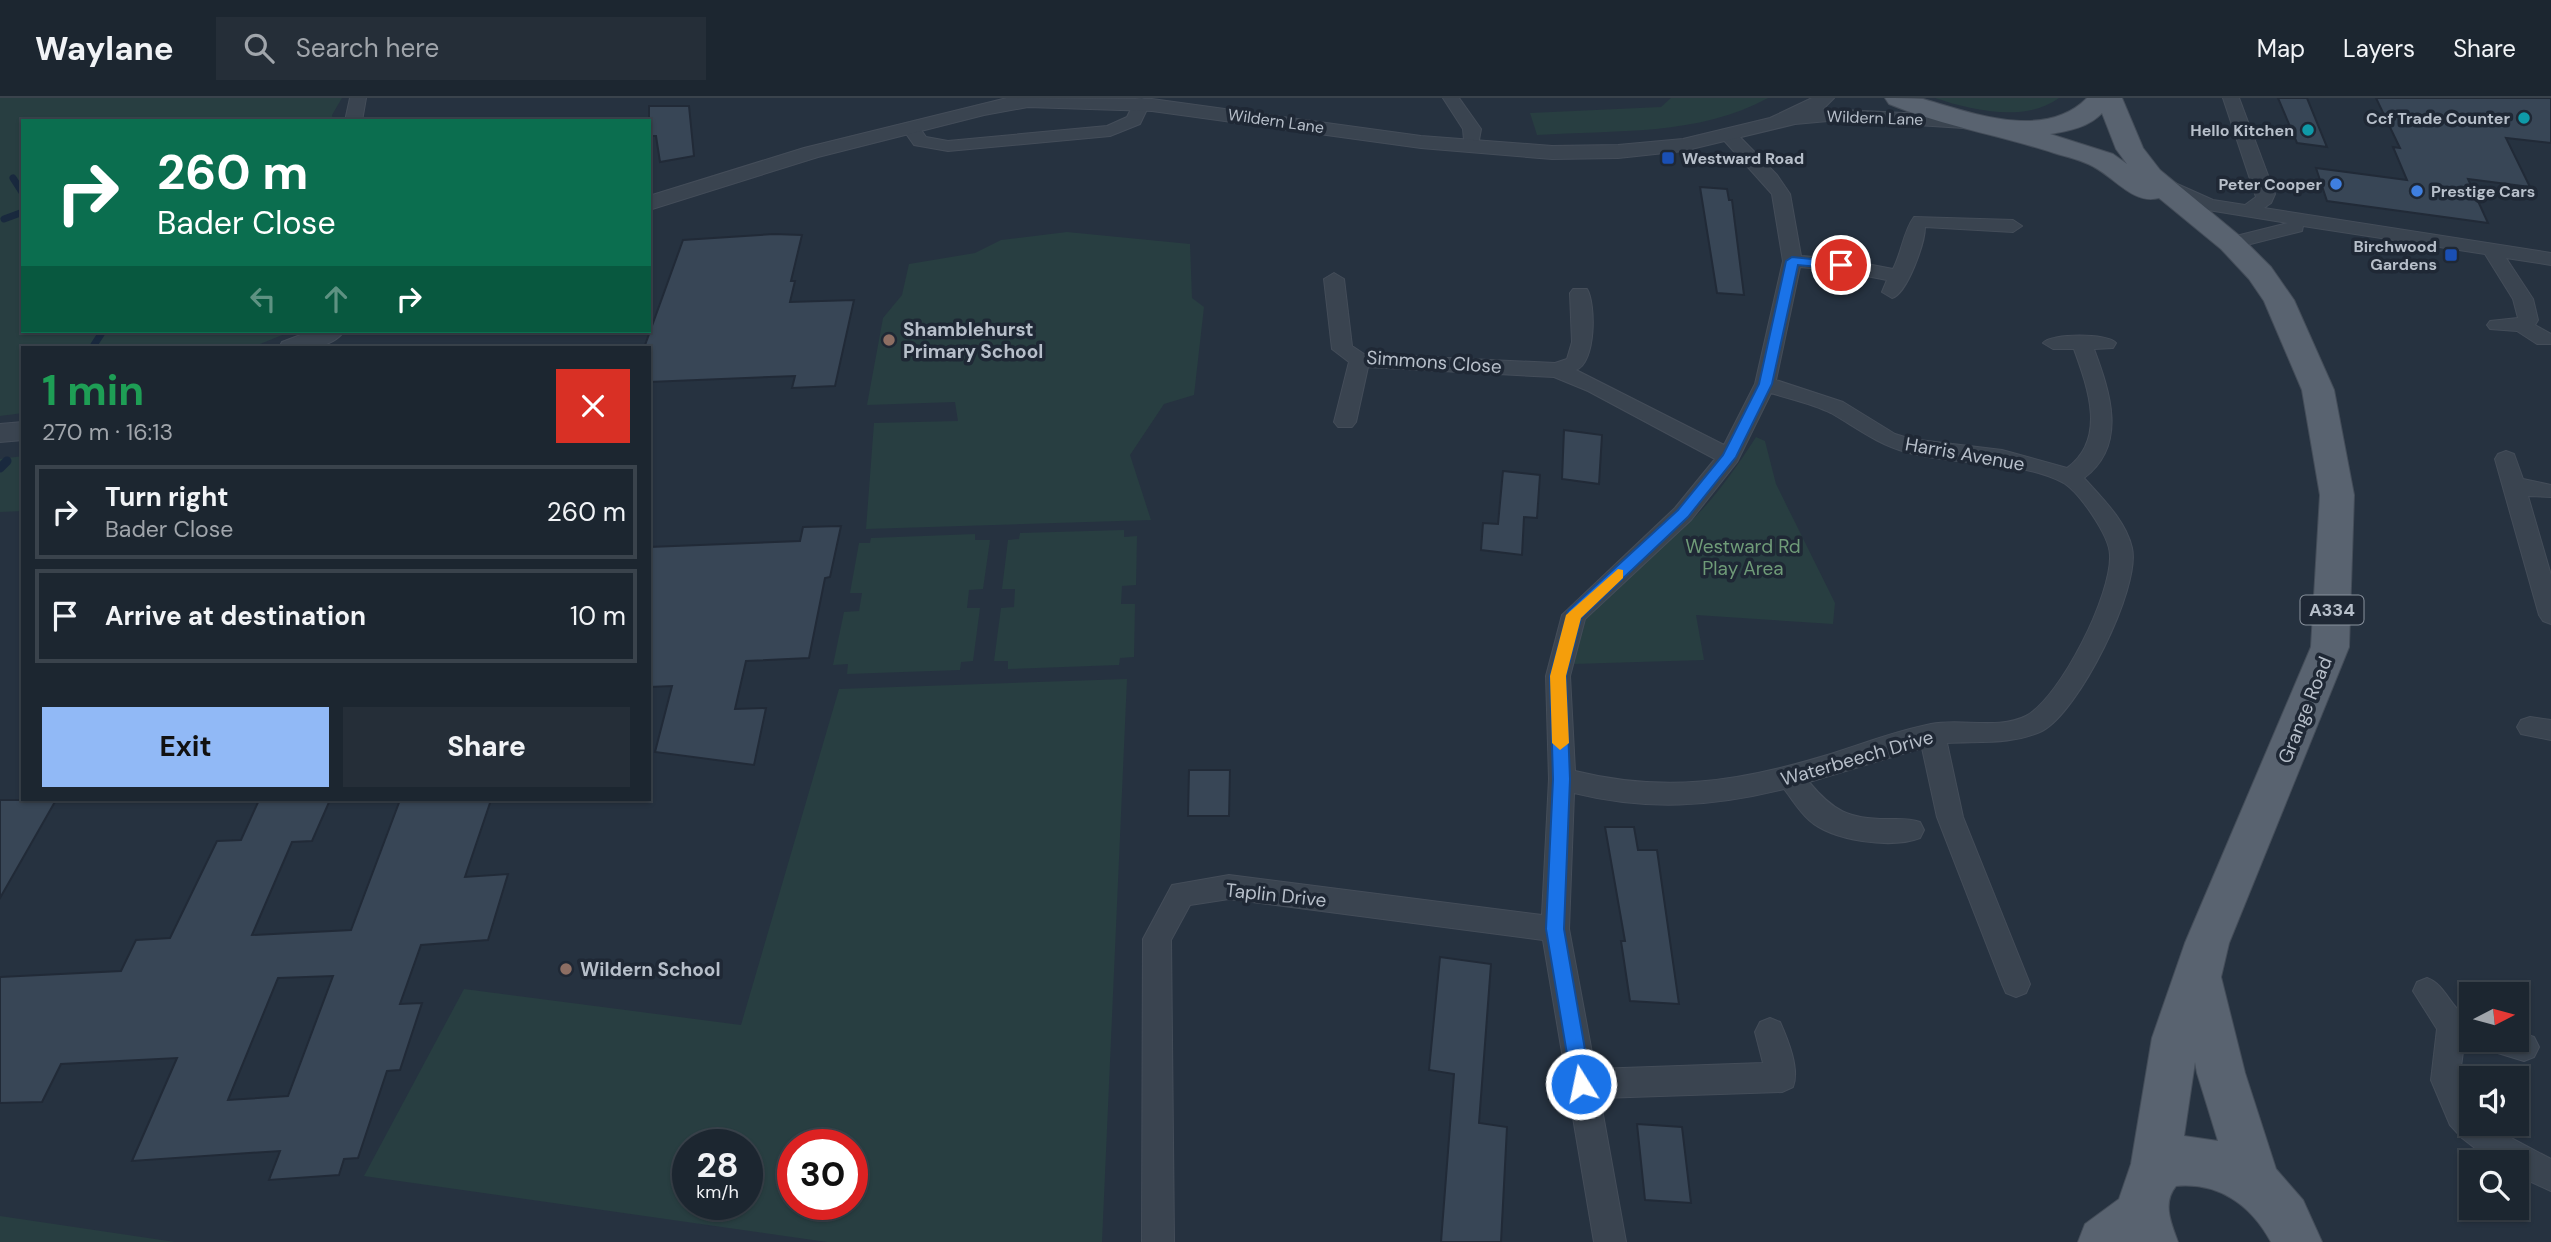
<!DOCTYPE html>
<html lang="en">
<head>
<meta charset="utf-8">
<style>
  :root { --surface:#1c2630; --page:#252e38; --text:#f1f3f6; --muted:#a0a5ab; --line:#3a434c; --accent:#91b9f6 }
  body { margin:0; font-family:"DM Sans",sans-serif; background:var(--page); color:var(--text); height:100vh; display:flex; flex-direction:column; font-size:26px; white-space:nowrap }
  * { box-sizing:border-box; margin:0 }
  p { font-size:23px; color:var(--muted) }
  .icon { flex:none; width:38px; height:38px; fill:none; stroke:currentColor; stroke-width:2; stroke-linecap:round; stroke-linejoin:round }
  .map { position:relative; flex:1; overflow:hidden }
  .panel { position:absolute; left:21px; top:248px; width:630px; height:455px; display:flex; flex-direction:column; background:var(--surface); border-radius:0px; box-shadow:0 2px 5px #0004,0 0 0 2px var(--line) }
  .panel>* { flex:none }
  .guide { position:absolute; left:21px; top:21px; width:630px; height:214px; border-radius:0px; box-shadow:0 2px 5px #0004,0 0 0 2px var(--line); background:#0b6e4f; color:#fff; overflow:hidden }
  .needle { width:46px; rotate:84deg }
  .fabs { position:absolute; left:2459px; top:884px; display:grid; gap:14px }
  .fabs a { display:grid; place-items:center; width:70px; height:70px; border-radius:0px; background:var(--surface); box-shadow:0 2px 5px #0004,0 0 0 2px var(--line); font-size:35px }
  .speed { position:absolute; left:672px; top:1031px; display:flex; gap:14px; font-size:35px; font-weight:700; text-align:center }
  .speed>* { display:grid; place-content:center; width:91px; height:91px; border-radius:50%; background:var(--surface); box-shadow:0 2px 5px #0004,0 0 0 2px var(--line); line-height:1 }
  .speed small { font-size:18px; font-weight:400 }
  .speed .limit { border:10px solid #d22; background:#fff; color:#111 }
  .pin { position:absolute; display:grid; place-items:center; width:60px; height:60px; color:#fff; margin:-30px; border:4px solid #fff; border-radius:50%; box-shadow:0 2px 7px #0007 }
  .me { position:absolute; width:77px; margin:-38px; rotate:350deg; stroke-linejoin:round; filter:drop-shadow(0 0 5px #0008) }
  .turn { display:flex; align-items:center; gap:24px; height:147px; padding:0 21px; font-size:32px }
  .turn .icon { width:91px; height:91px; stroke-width:2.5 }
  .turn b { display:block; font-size:49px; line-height:60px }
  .lanes { display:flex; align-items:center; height:66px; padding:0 21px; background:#0003; justify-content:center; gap:35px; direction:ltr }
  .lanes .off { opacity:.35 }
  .round { display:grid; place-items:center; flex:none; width:74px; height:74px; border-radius:0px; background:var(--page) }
  .overview { display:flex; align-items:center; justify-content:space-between; height:119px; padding:0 21px }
  h1 { font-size:42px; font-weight:700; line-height:52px; color:#1e9e55 }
  .cta { display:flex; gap:14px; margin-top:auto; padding:14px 21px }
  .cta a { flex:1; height:80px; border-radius:0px; background:var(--accent); color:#111; font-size:28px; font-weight:700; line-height:80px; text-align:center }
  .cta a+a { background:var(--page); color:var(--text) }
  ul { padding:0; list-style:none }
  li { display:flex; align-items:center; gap:21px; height:94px; margin:0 14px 10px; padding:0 7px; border:4px solid var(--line); border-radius:0px }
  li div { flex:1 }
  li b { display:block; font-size:26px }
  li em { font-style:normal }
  header { display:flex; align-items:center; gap:42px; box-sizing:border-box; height:98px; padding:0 35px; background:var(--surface); border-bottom:2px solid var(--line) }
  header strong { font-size:33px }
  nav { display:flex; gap:38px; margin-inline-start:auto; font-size:24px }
  .search { width:490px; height:63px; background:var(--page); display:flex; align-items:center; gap:18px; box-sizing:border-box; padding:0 24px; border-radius:0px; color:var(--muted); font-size:26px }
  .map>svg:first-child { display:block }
  .green { fill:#283e41; fill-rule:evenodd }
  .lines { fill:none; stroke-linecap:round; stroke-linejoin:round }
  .stream-far1 { stroke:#19293e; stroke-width:7 }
  .stream { stroke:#19293e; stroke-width:9 }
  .building { fill:#384656; stroke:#212a37; stroke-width:2; fill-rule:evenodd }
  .minor-casing { stroke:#444d59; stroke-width:2 }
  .tertiary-casing { stroke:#444d59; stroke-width:2 }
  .primary-casing { stroke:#444d59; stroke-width:2 }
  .minor { fill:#3a4450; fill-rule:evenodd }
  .tertiary { fill:#3a4450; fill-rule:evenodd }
  .primary { fill:#596370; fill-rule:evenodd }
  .route { fill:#1a73e8; stroke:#114b97; stroke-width:2 }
  .slow { fill:#f59e0b }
  .culture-dot { fill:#0f9aa8; stroke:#1f2835; stroke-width:2.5 }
  .transit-dot { fill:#1a4fb4; stroke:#1f2835; stroke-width:2.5 }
  .shop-dot { fill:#3f7fe0; stroke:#1f2835; stroke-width:2.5 }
  .education-dot { fill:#8d6e63; stroke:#1f2835; stroke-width:2.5 }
  .labels { text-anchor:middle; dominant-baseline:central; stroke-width:7; stroke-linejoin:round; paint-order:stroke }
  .far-street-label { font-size:16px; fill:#b7bfca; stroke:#1f2835 }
  .far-poi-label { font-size:16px; font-weight:bold; fill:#b7bfca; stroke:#1f2835; text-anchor:end }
  .shield { fill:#1f2835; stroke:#89929d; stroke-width:2 }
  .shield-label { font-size:18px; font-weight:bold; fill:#b7bfca }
  .poi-label { font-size:19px; font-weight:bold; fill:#b7bfca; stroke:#1f2835; text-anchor:start }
  .street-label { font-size:19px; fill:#b7bfca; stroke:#1f2835 }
  .park-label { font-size:19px; fill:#6f9b78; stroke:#1f2835 }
</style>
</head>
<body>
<header>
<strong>Waylane</strong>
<div class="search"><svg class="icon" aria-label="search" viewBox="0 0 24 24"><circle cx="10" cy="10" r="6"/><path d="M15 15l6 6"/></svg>Search here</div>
<nav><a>Map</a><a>Layers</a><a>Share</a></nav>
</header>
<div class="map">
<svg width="2551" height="1144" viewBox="0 0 2551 1144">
  <rect width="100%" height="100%" fill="#263240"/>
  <g class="green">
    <polygon points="0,0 342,0 332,17 333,23 23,23 23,233 292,233 250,250 23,250 23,315 0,318"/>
    <path d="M1671,0H1768C1700,38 1614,32 1537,37L1530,15L1661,9Z"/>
    <path d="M1935,0H2059C2025,25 1971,12 1935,0Z"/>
    <polygon points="1067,134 1190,146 1192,200 1204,209 1194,297 1164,306 1130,357 1151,422 866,431 874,325 958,323 955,304 867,307 883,220 902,197 909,166 975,155 1001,142"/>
    <path d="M1756,339L1765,343L1776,386L1835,505L1833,526L1696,517L1704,562L1573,566C1575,554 1577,541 1582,529C1597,491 1667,447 1697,417C1720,393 1738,367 1756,339Z"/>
    <polygon points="23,358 23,413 0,414 0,361"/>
    <polygon points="1124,432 1124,439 1137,438 1136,487 1122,488 1121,506 1135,506 1134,559 1120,560 1119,567 1008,571 1008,563 994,563 1001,510 1014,509 1015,491 1002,491 1008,442 1019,441 1020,435"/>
    <polygon points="975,436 975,442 990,442 983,491 969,492 967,510 980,510 973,563 961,564 960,572 847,576 848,566 833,567 844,514 859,513 862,495 850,495 859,445 870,445 871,440"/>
    <path d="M1127,581L1102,1144H827L364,1078L464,891L741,927L839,591ZM688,1046H747V1106H688ZM793,1046H852V1106H793Z"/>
    <polygon points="0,1118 175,1144 0,1144"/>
  </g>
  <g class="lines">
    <g class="stream-far1">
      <polyline points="13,80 22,94"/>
      <polyline points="4,121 23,114"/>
      <polyline points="92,250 103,233"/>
    </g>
    <polyline class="stream" points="0,370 7,363"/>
  </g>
  <g class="building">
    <polygon points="2278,0 2307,0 2327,49 2297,45"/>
    <polygon points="2376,0 2551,0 2551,45 2506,40 2530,89 2468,81 2488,125 2327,103 2316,70 2407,82 2393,49 2400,50"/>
    <polygon points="649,8 689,8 694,58 660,64 656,38 649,38"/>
    <polygon points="1700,89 1727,91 1729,102 1732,102 1744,197 1717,195"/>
    <polygon points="774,136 802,137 791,183 795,183 790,204 854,202 835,288 792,290 795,278 649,284 649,250 644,250 683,142"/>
    <polygon points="1564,332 1602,337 1599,386 1562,381"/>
    <polygon points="1503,373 1540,377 1537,420 1524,419 1522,457 1481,452 1483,425 1498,426"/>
    <polygon points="841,428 830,479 825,480 809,560 746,563 735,611 766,610 754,667 655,654 672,588 649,589 649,449 800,443 803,429"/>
    <polygon points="1189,672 1230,672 1229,718 1188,718"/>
    <polygon points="0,702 56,702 0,800"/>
    <path d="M259,702H330L312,743L292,744L252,837L351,832L400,702H491L465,779L508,776L488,842L421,847L400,906L422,905L400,972L387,973L358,1060L344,1061L339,1077L269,1082L280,1053L132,1063L177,960L61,966L42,1004L0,1005V879L121,873L136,842L170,840L217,743L241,742ZM333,878L288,998L228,1002L278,880Z"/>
    <polygon points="1605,729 1634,729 1638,752 1657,752 1679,906 1630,903 1621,843 1625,843"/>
    <polygon points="1440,859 1491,866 1479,1025 1507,1029 1501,1144 1441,1144 1454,976 1429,972"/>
    <polygon points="1637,1026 1682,1029 1691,1105 1645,1102"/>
  </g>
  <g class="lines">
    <defs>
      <g id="minor">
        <polygon points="350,0 366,0 362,23 345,23"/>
        <polygon points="1142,0 1150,5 1140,26 1110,38 948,53 914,47 902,30 911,25 917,26 926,39 948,43 1107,28 1127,19 1136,1"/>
        <polygon points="1443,0 1459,0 1481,31 1477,53 1465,53 1463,31"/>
        <polygon points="2223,0 2239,0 2275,96 2271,105 2264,110 2551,155 2551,167 2506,160 2533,201 2538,222 2535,227 2551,236 2551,246 2537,246 2517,233 2490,231 2487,227 2490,223 2518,220 2513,201 2485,156 2303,128 2302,133 2231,151 2224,149 2222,145 2224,141 2288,125 2202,111 2157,86 2166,81 2213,102 2245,107 2256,99"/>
        <path d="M1729,33L1735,34L1777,77L1790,96L1801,158L1841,161L1893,171C1902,154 1903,134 1914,119L2013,122L2022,128L2013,134L1925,129C1925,145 1907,196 1892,200L1882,194L1887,182L1841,173L1800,169L1776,282L1843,304L1895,336L1911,341L2002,352L2067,370C2107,341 2088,290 2074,251H2053L2043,245C2050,235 2109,235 2116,245L2113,250L2094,251C2110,294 2128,347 2084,380C2102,400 2126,423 2132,450C2141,490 2078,615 2042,633C2012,647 1979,643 1947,645L1963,719L2030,886L2026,895L2016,899L2006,895L2002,886L1937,719L1922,650L1809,684C1833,713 1849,721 1887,721C1899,721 1909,720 1920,724L1924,732L1920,740C1891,751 1832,743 1809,722C1799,713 1792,701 1784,691C1712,709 1647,713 1574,695L1569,831L1595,971L1763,965L1755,934L1760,924L1770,920L1780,924C1788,942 1800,971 1793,989L1782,994L1600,1000L1626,1144H1594L1543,842L1229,801L1190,807L1171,842L1174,1144H1142L1143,841L1172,787L1229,777L1542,817L1549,681L1546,578L1562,517L1675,410L1715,361L1588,293L1554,279L1368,269L1356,324L1352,329H1338L1334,324L1349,264L1332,251L1324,181L1334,175L1344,181L1352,248L1364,256L1555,265L1567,261L1572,244L1570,195L1573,191H1587C1596,206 1596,265 1576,272L1724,347L1755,286L1783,163L1772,96L1720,38ZM1771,295C1790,301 1813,306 1831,315C1857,330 1877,346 1906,354C1954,368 2015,361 2062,384C2078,392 2110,438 2110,457C2112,496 2061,599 2026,618C1999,632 1960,620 1931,626C1895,633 1860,647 1824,658C1737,684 1664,695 1575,673L1570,578L1585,521L1691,422L1737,364Z"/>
        <polygon points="2506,353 2514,356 2523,381 2551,387 2551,399 2528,398 2551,477 2551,526 2543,523 2539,517 2495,361 2498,356"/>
        <polygon points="2530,619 2551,622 2551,642 2521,636 2517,629 2521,622"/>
        <path d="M2427,880C2447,887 2451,914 2471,920V942H2482L2471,948L2464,946L2460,976L2471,1003V1026H2491L2513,1041L2551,1061V1093L2516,1077V1064H2493L2462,1040L2450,1027L2431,982L2437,931L2413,893L2417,884Z"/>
        <polygon points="2516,933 2534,939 2539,949 2534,959 2524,963 2488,952 2483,942 2516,942"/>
      </g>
      <g id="tertiary">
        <polygon points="1007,0 1152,1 1421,38 1552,48 1618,47 1683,41 1770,20 1812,0 1834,0 1823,11 1964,18 1974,24 1964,30 1839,22 1795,26 1683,53 1618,60 1552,61 1421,50 1152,13 1028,9 984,17 818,59 649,112 649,98 804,50"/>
        <path d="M311,233H344C332,252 299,251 279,250L282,244Z"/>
        <polygon points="23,324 23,342 0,344 0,326"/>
      </g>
      <path id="primary" d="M1885,0C1897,0 1911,0 1923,1C1972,15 2045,43 2087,0H2122L2143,50L2160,72L2241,139L2271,169L2294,202L2334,292L2354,397L2349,549L2229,845L2221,879L2245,975L2276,1071L2303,1102L2322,1144H2271C2251,1107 2219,1084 2176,1088C2162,1105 2171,1125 2178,1144H2078L2085,1126L2119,1101L2131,1066L2152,940L2185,845L2311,549L2320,397L2302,292L2264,203L2249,181L2221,151L2159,100C2134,107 2115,80 2094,69C2082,62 2067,59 2054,55C1999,37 1942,28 1889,6ZM2102,15L2116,51L2127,66L2113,56L2050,36C2069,33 2089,29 2102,15ZM2195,964L2197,975L2218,1043L2184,1038Z"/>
    </defs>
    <use href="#minor" class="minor-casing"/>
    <use href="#tertiary" class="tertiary-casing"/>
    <use href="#primary" class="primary-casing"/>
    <use href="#minor" class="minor"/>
    <use href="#tertiary" class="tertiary"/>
    <use href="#primary" class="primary"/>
  </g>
  <polygon class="route" points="1792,159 1841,164 1847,167 1841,171 1798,167 1772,286 1736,359 1688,419 1581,520 1566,578 1570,681 1564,831 1591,986 1588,993 1581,995 1575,993 1572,986 1546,831 1553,681 1550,578 1568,513 1678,412 1723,357 1759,286 1786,163"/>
  <polygon class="slow" points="1618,471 1623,472 1623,480 1581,520 1566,578 1569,645 1560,652 1552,645 1550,578 1566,517"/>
  <g class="culture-dot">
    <circle cx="2524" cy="20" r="7"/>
    <circle cx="2308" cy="32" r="7"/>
  </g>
  <g class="transit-dot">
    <rect x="1661" y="53" width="14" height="14" rx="3.5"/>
    <rect x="2444" y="150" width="14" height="14" rx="3.5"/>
  </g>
  <g class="shop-dot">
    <circle cx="2336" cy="86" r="7"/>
    <circle cx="2417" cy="93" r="7"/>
  </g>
  <g class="education-dot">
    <circle cx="889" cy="242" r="7"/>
    <circle cx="566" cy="871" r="7"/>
  </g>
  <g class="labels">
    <g class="far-street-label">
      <text transform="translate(1875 20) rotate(2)">Wildern Lane</text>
      <text transform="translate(1276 23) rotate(8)">Wildern Lane</text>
    </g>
    <g class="far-poi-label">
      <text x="2510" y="20">Ccf Trade Counter</text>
      <text x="2294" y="32">Hello Kitchen</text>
      <text x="1682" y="60" text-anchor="start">Westward Road</text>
      <text x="2322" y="86">Peter Cooper</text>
      <text x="2431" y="93" text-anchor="start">Prestige Cars</text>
      <text x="2437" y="148">Birchwood<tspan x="2437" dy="18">Gardens</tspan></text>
    </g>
    <rect class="shield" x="2300.5" y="497.5" width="63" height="29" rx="5"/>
    <g class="shield-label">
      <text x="2332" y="512">A334</text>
    </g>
    <g class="poi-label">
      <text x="903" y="231">Shamblehurst<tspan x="903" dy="22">Primary School</tspan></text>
      <text x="580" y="871">Wildern School</text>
    </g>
    <g class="street-label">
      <text transform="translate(1434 264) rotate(4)">Simmons Close</text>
      <text transform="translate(1965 356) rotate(10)">Harris Avenue</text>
      <text transform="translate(2305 612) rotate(-68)">Grange Road</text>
      <text transform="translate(1857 660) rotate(-16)">Waterbeech Drive</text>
      <text transform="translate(1276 797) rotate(6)">Taplin Drive</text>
    </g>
    <g class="park-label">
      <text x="1743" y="448">Westward Rd<tspan x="1743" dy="22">Play Area</tspan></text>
    </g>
  </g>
</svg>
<div class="fabs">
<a><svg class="needle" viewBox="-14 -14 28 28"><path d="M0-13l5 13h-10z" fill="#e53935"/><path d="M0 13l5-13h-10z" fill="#a0a5ab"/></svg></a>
<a><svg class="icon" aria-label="sound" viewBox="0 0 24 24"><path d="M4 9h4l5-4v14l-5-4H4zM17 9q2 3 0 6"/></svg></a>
<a><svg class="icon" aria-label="search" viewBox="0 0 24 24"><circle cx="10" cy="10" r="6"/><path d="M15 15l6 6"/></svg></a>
</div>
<div class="speed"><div>28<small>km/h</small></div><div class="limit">30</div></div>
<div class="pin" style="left:1841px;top:167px;background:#d93025"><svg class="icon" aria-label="arrive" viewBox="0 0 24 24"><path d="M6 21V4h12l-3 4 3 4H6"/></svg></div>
<svg class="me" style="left:1581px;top:986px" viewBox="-20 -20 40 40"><circle r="17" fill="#1a73e8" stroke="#fff" stroke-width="3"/><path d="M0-11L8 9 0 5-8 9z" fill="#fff"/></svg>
<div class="guide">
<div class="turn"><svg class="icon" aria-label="right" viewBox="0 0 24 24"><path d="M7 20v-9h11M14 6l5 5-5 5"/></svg><div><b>260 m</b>Bader Close</div></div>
<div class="lanes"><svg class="icon off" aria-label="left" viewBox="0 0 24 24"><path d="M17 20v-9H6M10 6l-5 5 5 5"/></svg><svg class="icon off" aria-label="ahead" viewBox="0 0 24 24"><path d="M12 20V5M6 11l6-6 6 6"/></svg><svg class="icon" aria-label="right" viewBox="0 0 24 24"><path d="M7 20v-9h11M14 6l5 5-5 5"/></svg></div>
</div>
<section class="panel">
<div class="overview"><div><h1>1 min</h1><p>270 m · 16:13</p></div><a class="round" style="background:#d93025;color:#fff"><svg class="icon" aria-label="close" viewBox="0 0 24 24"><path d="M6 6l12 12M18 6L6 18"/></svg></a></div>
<ul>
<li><svg class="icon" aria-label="right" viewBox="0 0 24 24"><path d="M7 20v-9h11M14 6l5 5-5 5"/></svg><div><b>Turn right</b><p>Bader Close</p></div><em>260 m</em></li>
<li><svg class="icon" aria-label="arrive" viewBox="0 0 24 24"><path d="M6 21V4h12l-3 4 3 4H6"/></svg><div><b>Arrive at destination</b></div><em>10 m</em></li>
</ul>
<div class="cta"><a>Exit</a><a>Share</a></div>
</section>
</div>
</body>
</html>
